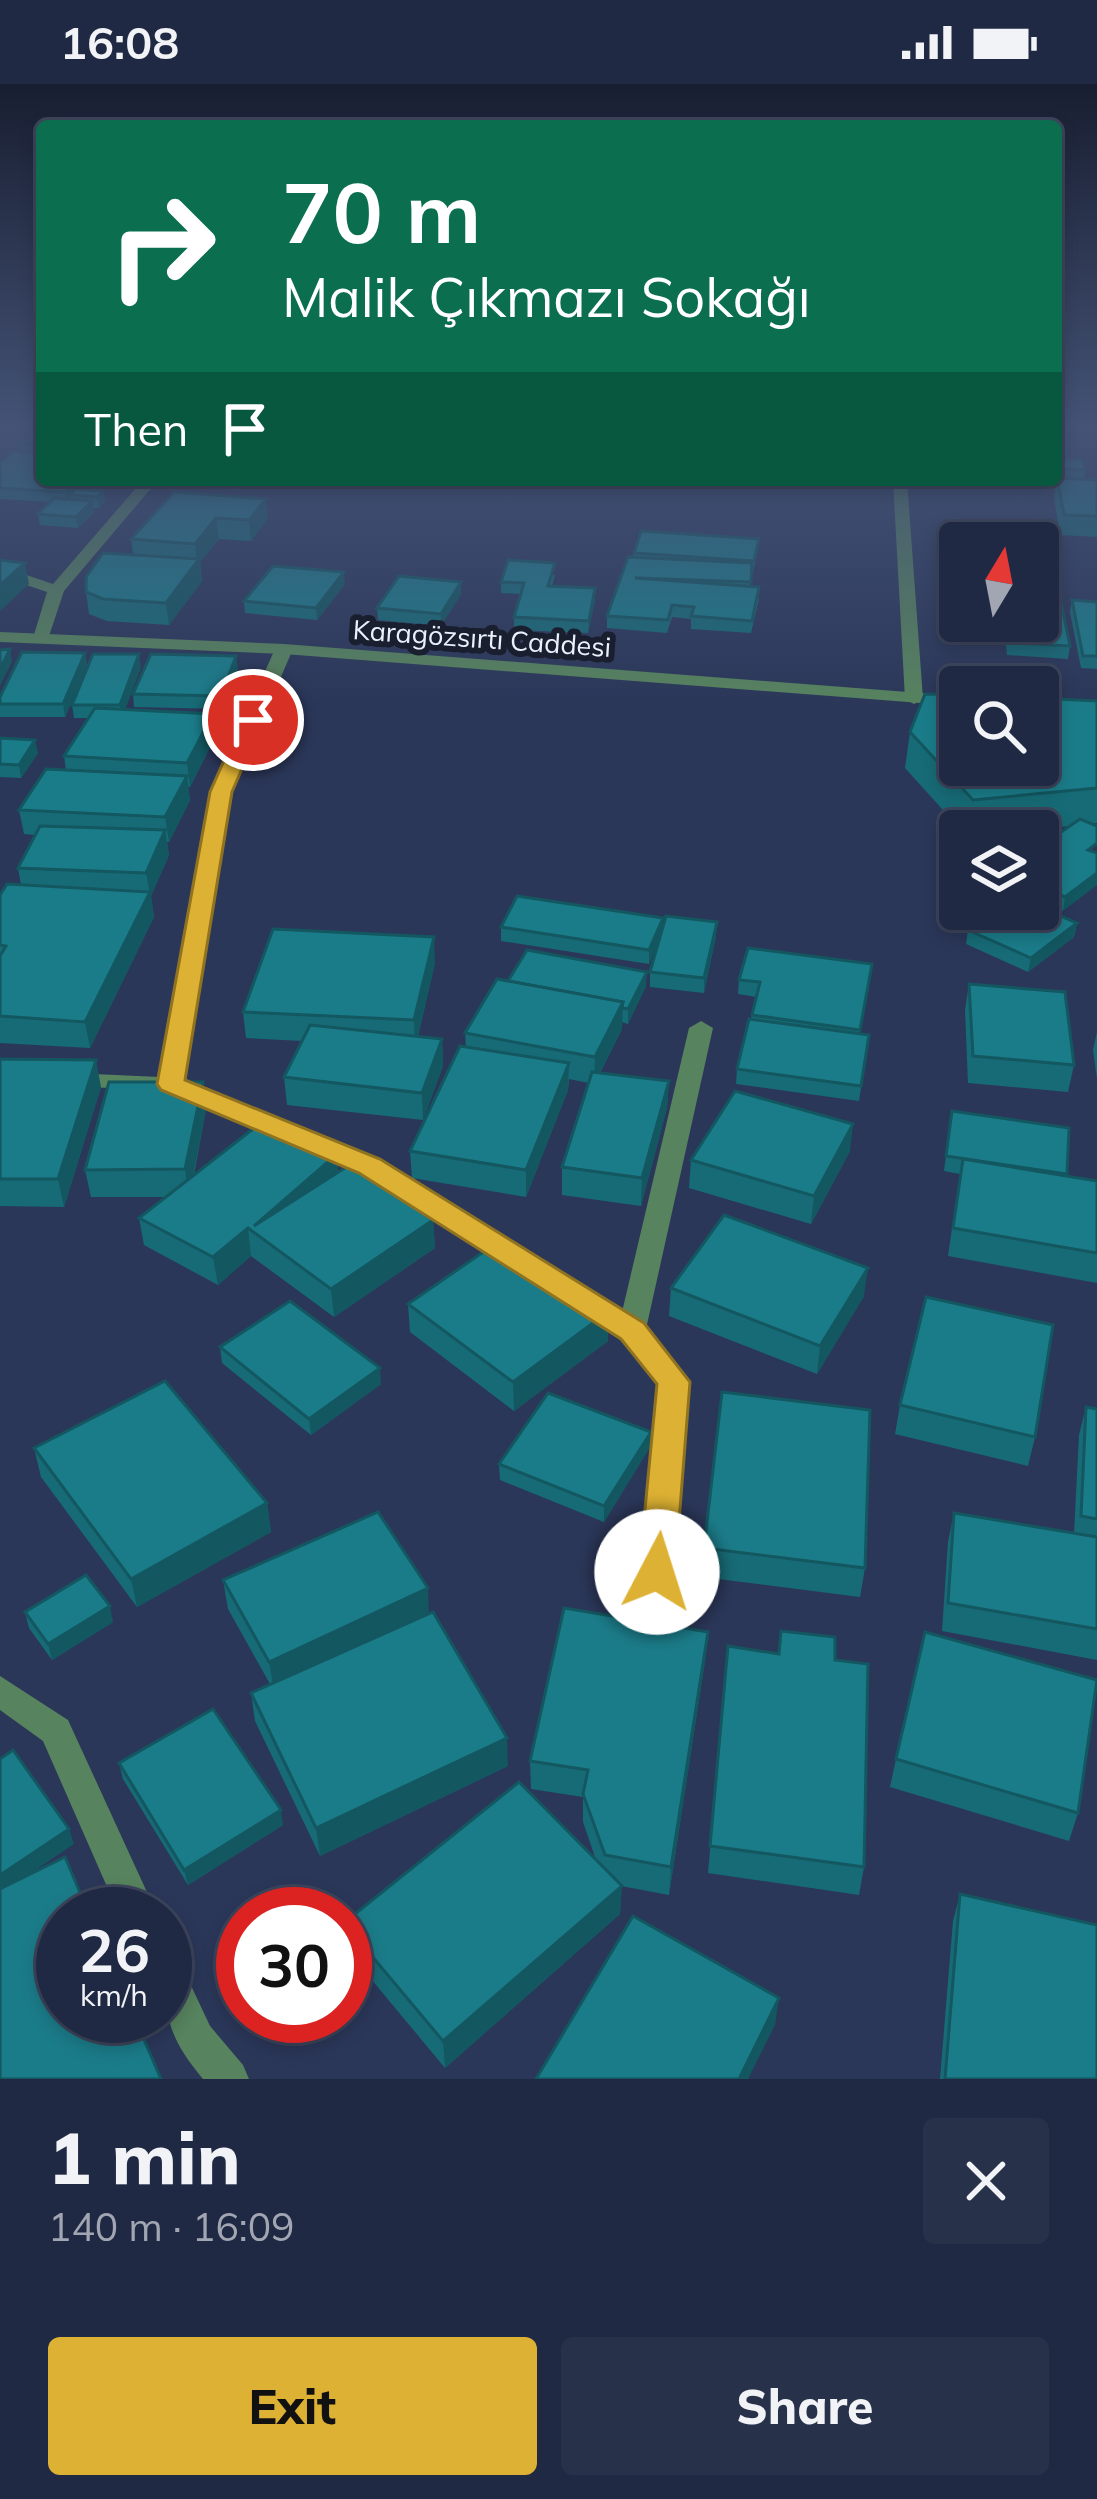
<!DOCTYPE html>
<html lang="en">
<head>
<meta charset="utf-8">
<style>
  :root { --surface:#202943; --page:#28314a; --text:#f1f3f6; --muted:#a2a6b2; --line:#3d455c; --accent:#ddb133 }
  body { margin:0; font-family:Mulish,sans-serif; background:var(--page); color:var(--text); height:100vh; display:flex; flex-direction:column; font-size:45px; white-space:nowrap }
  * { box-sizing:border-box; margin:0 }
  p { font-size:39px; color:var(--muted) }
  .icon { flex:none; width:66px; height:66px; fill:none; stroke:currentColor; stroke-width:2; stroke-linecap:round; stroke-linejoin:round }
  .map { position:relative; height:1995px; overflow:hidden }
  .panel { display:flex; flex-direction:column; background:var(--surface); flex:1 }
  .panel>* { flex:none }
  .top-card { position:absolute; left:36px; top:36px; width:1026px; height:366px; border-radius:12px; box-shadow:0 6px 18px #0003,0 0 0 3px var(--line); background:#0b6e4f; color:#fff; overflow:hidden }
  .needle { width:78px; rotate:10deg }
  .tools { position:absolute; left:939px; top:438px; display:grid; gap:24px }
  .tools a { display:grid; place-items:center; width:120px; height:120px; border-radius:12px; background:var(--surface); box-shadow:0 6px 18px #0003,0 0 0 3px var(--line); font-size:60px }
  .speed { position:absolute; left:36px; top:1803px; display:flex; gap:24px; font-size:60px; font-weight:700; text-align:center }
  .speed>* { display:grid; place-content:center; width:156px; height:156px; border-radius:50%; background:var(--surface); box-shadow:0 6px 18px #0003,0 0 0 3px var(--line); line-height:1 }
  .speed small { font-size:30px; font-weight:400 }
  .speed .limit { border:18px solid #d22; background:#fff; color:#111 }
  .pin { position:absolute; display:grid; place-items:center; width:102px; height:102px; color:#fff; margin:-51px; border:6px solid #fff; border-radius:50%; box-shadow:0 3px 12px #0007 }
  .me { position:absolute; width:132px; margin:-66px; rotate:5deg; stroke-linejoin:round; filter:drop-shadow(0 0 9px #0008) }
  .turn { display:flex; align-items:center; gap:42px; height:252px; padding:0 48px; font-size:54px }
  .turn .icon { width:156px; height:156px; stroke-width:2.5 }
  .turn b { display:block; font-size:84px; line-height:102px }
  .then { display:flex; align-items:center; height:114px; padding:0 48px; background:#0003; gap:24px; font-size:45px }
  .round { display:grid; place-items:center; flex:none; width:126px; height:126px; border-radius:12px; background:var(--page) }
  .summary { display:flex; align-items:center; justify-content:space-between; height:204px; padding:0 48px }
  h1 { font-size:72px; font-weight:800; line-height:90px }
  .primary-button { display:flex; gap:24px; margin-top:auto; padding:24px 48px }
  .primary-button a { flex:1; height:138px; border-radius:12px; background:var(--accent); color:#111; font-size:48px; font-weight:800; line-height:138px; text-align:center }
  .primary-button a+a { background:var(--page); color:var(--text) }
  .status { display:flex; justify-content:space-between; align-items:center; height:84px; padding:0 60px; background:var(--surface); direction:ltr }
  .status svg { height:33px; fill:currentColor }
  .map>svg:first-child { display:block }
  .lines { fill:none; stroke-linecap:round; stroke-linejoin:round }
  .minor { fill:#57835e; fill-rule:evenodd }
  .tertiary { fill:#57835e; fill-rule:evenodd }
  .wall { fill:#176b76 }
  .shaded-wall { fill:#135760 }
  .building { fill:#1b7c89; stroke:#135760; stroke-width:3 }
  .route { fill:#ddb133; stroke:#907321; stroke-width:3 }
  .labels { text-anchor:middle; dominant-baseline:central; stroke-width:12; stroke-linejoin:round; paint-order:stroke }
  .far-street-label { font-size:27px; fill:#eaf0fd; stroke:#1a1f2f }
</style>
</head>
<body>
<div class="status"><b>16:08</b><svg viewBox="0 0 49 12"><path d="M0 12V9h3v3zM5 12V6h3v6zM10 12V3h3v9zM15 12V0h3v12zM26 1h20v11H26zM47 4h2v5h-2z"/></svg></div>
<div class="map">
<svg width="1097" height="1995" viewBox="0 0 1097 1995">
  <rect width="100%" height="100%" fill="#2b3759"/>
  <g class="lines">
    <g class="minor">
      <polygon points="143,396 158,396 64,507 47,558 35,558 33,554 47,508 0,492 0,482 53,500"/>
      <polygon points="893,396 907,396 923,615 914,620 905,615"/>
      <polygon points="284,560 293,565 231,708 184,996 378,1076 529,1169 532,1176 529,1183 509,1183 360,1088 162,1005 71,1003 59,996 71,989 160,993 211,708 275,565"/>
      <polygon points="701,937 713,944 646,1245 687,1298 673,1488 668,1497 657,1501 646,1497 641,1488 658,1300 622,1254 574,1224 570,1217 574,1210 584,1207 622,1228 689,944"/>
      <polygon points="0,1592 68,1636 157,1830 119,1830 43,1657 0,1626"/>
      <path d="M165,1870L179,1876L210,1942L243,1981L249,1995H203C164,1948 165,1929 165,1870Z"/>
    </g>
    <polygon class="tertiary" points="0,548 284,560 960,612 960,622 284,570 0,558"/>
  </g>
  <g class="wall">
    <polygon points="42,343 42,396 88,396 80,405 103,407 105,418 99,424 93,424 94,428 78,444 40,441 38,430 50,418 0,415 0,379 21,368 19,360"/>
    <polygon points="1056,343 1067,375 1086,386 1084,395 1097,396 1097,453 1060,451 1054,414 1057,396 1048,396 1056,396"/>
    <polygon points="545,396 592,396 591,399"/>
    <polygon points="174,408 268,435 251,457 219,455 200,478 202,497 169,541 107,537 89,530 86,508 133,471 131,455"/>
    <polygon points="758,466 753,489 751,488 750,503 759,515 751,549 691,545 691,535 672,533 667,549 607,544 607,532 634,469"/>
    <polygon points="555,491 552,502 595,516 588,549 514,546 514,533 520,510 501,509 501,498"/>
    <polygon points="461,498 461,510 441,542 378,536 377,524"/>
    <polygon points="345,500 317,536 245,529 244,517"/>
    <polygon points="1072,516 1097,518 1097,585 1081,584 1070,528"/>
    <polygon points="1004,537 1038,537 1070,562 1068,575 1007,571"/>
    <polygon points="85,569 87,581 65,633 0,633 0,613"/>
    <polygon points="141,583 125,625 215,653 190,703 188,703 190,716 169,758 167,758 169,771 151,812 154,833 90,964 0,959 0,811 21,801 18,784 35,751 24,750 19,726 66,686 64,672 89,634 74,634 72,621"/>
    <polygon points="238,584 222,625 134,623 133,610"/>
    <polygon points="1097,617 1097,739 1092,740 1063,827 1038,817 1038,764 1069,742 1025,747 962,747 905,684 910,648"/>
    <polygon points="0,654 38,669 21,694 0,693"/>
    <polygon points="1077,839 1074,853 1028,888 966,860 968,846"/>
    <polygon points="501,843 663,844 716,852 704,909 650,903 650,888 660,853 649,880 501,857"/>
    <polygon points="435,879 418,952 442,955 443,982 423,1036 287,1021 284,993 302,957 246,954 243,928"/>
    <polygon points="872,880 860,949 869,951 859,1017 736,1000 737,985 757,913 738,910 739,896"/>
    <polygon points="508,897 646,902 628,940 622,938 622,945 600,989 669,997 667,1024 641,1122 562,1111 562,1083 589,999 569,995 568,1006 526,1113 412,1094 410,1067 466,963 465,949"/>
    <polygon points="969,900 1074,981 1068,1008 968,999 965,926"/>
    <polygon points="1097,948 1097,995 1093,966"/>
    <polygon points="0,975 101,1003 64,1123 0,1122"/>
    <polygon points="206,1025 194,1091 336,1071 338,1088 433,1136 435,1164 334,1233 251,1172 218,1201 144,1161 139,1134 165,1113 91,1113 85,1086"/>
    <polygon points="952,1027 1066,1092 1097,1097 1097,1199 948,1172 960,1090 944,1087"/>
    <polygon points="850,1067 811,1140 689,1104 691,1076"/>
    <polygon points="671,1204 864,1212 817,1290 669,1232"/>
    <polygon points="408,1220 608,1228 608,1257 514,1327 410,1248"/>
    <polygon points="220,1263 381,1300 311,1351 222,1279"/>
    <polygon points="900,1321 1035,1353 1028,1382 895,1350"/>
    <polygon points="1086,1323 1097,1325 1097,1576 942,1547 948,1458 954,1429 1074,1450 1079,1351"/>
    <polygon points="650,1363 604,1438 500,1396 499,1380"/>
    <polygon points="34,1364 267,1419 271,1448 137,1523 41,1393"/>
    <polygon points="704,1464 865,1484 860,1513 702,1493"/>
    <polygon points="223,1496 429,1530 508,1682 320,1772 255,1637 251,1609 270,1600 228,1525"/>
    <polygon points="25,1528 113,1538 52,1576 29,1544"/>
    <polygon points="708,1548 705,1577 669,1811 621,1802 620,1830 445,1984 347,1866 345,1838 596,1776 583,1738 583,1713 531,1705 530,1677"/>
    <polygon points="728,1562 864,1783 859,1811 708,1789"/>
    <polygon points="896,1675 1078,1729 1069,1757 890,1703"/>
    <polygon points="119,1679 283,1741 188,1801 123,1695"/>
    <polygon points="960,1810 1097,1995 940,1995 953,1837"/>
  </g>
  <g class="shaded-wall">
    <polygon points="76,396 88,396 74,411 69,411 70,416 67,419 65,408"/>
    <polygon points="103,407 105,418 99,424 97,413"/>
    <polygon points="266,415 268,435 251,457 249,436"/>
    <polygon points="92,417 94,428 78,444 76,433"/>
    <polygon points="216,434 219,455 200,478 202,497 169,541 166,519 197,479 195,460"/>
    <polygon points="25,479 29,500 0,527 0,501"/>
    <polygon points="344,488 345,500 317,536 316,524"/>
    <polygon points="461,498 461,510 441,542 441,530"/>
    <polygon points="595,504 595,516 588,549 589,537"/>
    <polygon points="10,565 12,578 0,602 0,585"/>
    <polygon points="85,569 87,581 65,633 63,620"/>
    <polygon points="139,570 141,583 122,634 120,621"/>
    <polygon points="236,572 238,584 222,625 221,612"/>
    <polygon points="213,630 215,653 190,703 187,679"/>
    <polygon points="35,656 38,669 21,694 19,681"/>
    <polygon points="187,692 190,716 169,758 165,733"/>
    <polygon points="165,746 169,771 151,812 154,833 90,964 85,938 150,810 146,789"/>
    <polygon points="1097,789 1097,801 1063,827 1065,813"/>
    <polygon points="663,834 662,848 649,880 649,866"/>
    <polygon points="717,838 716,852 704,909 704,894"/>
    <polygon points="1077,839 1074,853 1028,888 1031,874"/>
    <polygon points="434,853 435,879 415,963 414,936"/>
    <polygon points="647,888 646,902 628,940 628,925"/>
    <polygon points="623,918 622,945 594,1000 595,973"/>
    <polygon points="442,955 443,982 423,1036 422,1009"/>
    <polygon points="96,976 101,1003 64,1123 58,1095"/>
    <polygon points="569,979 568,1006 526,1113 526,1086"/>
    <polygon points="669,997 667,1024 641,1122 642,1094"/>
    <polygon points="203,998 206,1025 189,1113 185,1085"/>
    <polygon points="853,1040 850,1067 811,1140 814,1112"/>
    <polygon points="336,1071 339,1099 254,1142"/>
    <polygon points="433,1136 435,1164 334,1233 331,1205"/>
    <polygon points="248,1144 251,1172 218,1201 213,1173"/>
    <polygon points="868,1184 864,1212 817,1290 820,1262"/>
    <polygon points="608,1228 608,1257 514,1327 513,1298"/>
    <polygon points="380,1284 381,1300 311,1351 309,1335"/>
    <polygon points="651,1348 650,1363 604,1438 604,1422"/>
    <polygon points="267,1419 271,1448 137,1523 131,1495"/>
    <polygon points="428,1504 429,1533 274,1607 269,1578"/>
    <polygon points="110,1522 113,1538 52,1576 48,1560"/>
    <polygon points="708,1548 705,1577 669,1811 671,1783"/>
    <polygon points="507,1654 508,1682 320,1772 316,1744"/>
    <polygon points="281,1726 283,1741 188,1801 184,1786"/>
    <polygon points="69,1745 74,1760 0,1810 0,1791"/>
    <polygon points="622,1802 620,1830 445,1984 443,1957"/>
    <polygon points="779,1914 775,1941 748,1995 739,1995"/>
  </g>
  <g class="building">
    <polygon points="37,343 42,343 42,361 19,360"/>
    <polygon points="1056,343 1062,343 1068,372 1056,372"/>
    <polygon points="12,367 42,369 42,396 76,396 65,408 0,404 0,379"/>
    <polygon points="1056,374 1082,375 1086,386 1056,385"/>
    <polygon points="1057,394 1097,396 1097,432 1064,431"/>
    <polygon points="76,405 103,407 97,413 69,411"/>
    <polygon points="174,408 266,415 249,436 216,434 195,460 131,455"/>
    <polygon points="54,414 92,417 76,433 38,430"/>
    <polygon points="641,447 759,455 754,477 634,469"/>
    <polygon points="103,469 199,475 166,519 103,515 86,508 86,493"/>
    <polygon points="628,473 752,479 751,498 635,494 759,503 752,537 691,532 694,523 672,521 668,536 607,532"/>
    <polygon points="0,476 25,479 0,501"/>
    <polygon points="508,476 555,479 548,502 595,504 589,537 514,533 524,499 501,498"/>
    <polygon points="273,482 344,488 316,524 244,517"/>
    <polygon points="399,492 461,498 441,530 377,524"/>
    <polygon points="1038,498 1057,499 1070,562 1009,559 1007,537 1038,537"/>
    <polygon points="1072,516 1097,518 1097,572 1083,572"/>
    <polygon points="10,565 0,585 0,566"/>
    <polygon points="22,568 85,569 63,620 0,620 0,613"/>
    <polygon points="93,570 139,570 120,621 72,621"/>
    <polygon points="151,570 236,572 221,612 133,610"/>
    <polygon points="925,610 960,611 960,681 1038,681 1038,614 1097,617 1097,704 973,716 910,648"/>
    <polygon points="95,624 213,630 187,679 64,672"/>
    <polygon points="0,654 35,656 19,681 0,680"/>
    <polygon points="46,685 187,692 165,733 19,726"/>
    <polygon points="1080,735 1097,742 1097,759 1088,766 1097,769 1097,789 1065,813 1038,802 1038,764"/>
    <polygon points="40,742 165,746 146,789 18,784"/>
    <polygon points="7,800 150,808 85,938 0,932 0,872 6,862 0,861 0,811"/>
    <polygon points="517,812 663,834 649,866 501,843"/>
    <polygon points="1038,822 1077,839 1031,874 968,846 997,825 1038,825"/>
    <polygon points="666,832 717,838 704,894 650,888"/>
    <polygon points="273,845 434,853 414,936 243,928"/>
    <polygon points="748,864 872,880 860,946 752,931 760,898 739,896"/>
    <polygon points="527,866 647,888 628,925 622,924 623,918 508,897"/>
    <polygon points="497,895 623,918 595,973 465,949"/>
    <polygon points="969,900 1065,908 1074,981 973,972"/>
    <polygon points="749,935 869,951 861,1002 737,985"/>
    <polygon points="310,941 442,955 422,1009 284,993"/>
    <polygon points="460,962 569,979 526,1086 410,1067"/>
    <polygon points="0,975 96,976 58,1095 0,1095"/>
    <polygon points="592,988 669,997 642,1094 562,1083"/>
    <polygon points="109,998 203,998 185,1085 85,1086"/>
    <polygon points="735,1007 853,1040 814,1112 691,1076"/>
    <polygon points="952,1027 1069,1044 1067,1090 946,1072"/>
    <polygon points="263,1037 336,1071 254,1142 351,1080 433,1136 331,1205 248,1144 213,1173 139,1134"/>
    <polygon points="963,1075 1097,1097 1097,1169 953,1144"/>
    <polygon points="724,1131 868,1184 820,1262 671,1204"/>
    <polygon points="502,1155 608,1228 513,1298 408,1220"/>
    <polygon points="926,1213 1053,1241 1035,1353 900,1321"/>
    <polygon points="290,1217 380,1284 309,1335 220,1263"/>
    <polygon points="165,1297 267,1419 131,1495 34,1364"/>
    <polygon points="722,1308 870,1326 865,1484 704,1464"/>
    <polygon points="548,1309 651,1348 604,1422 499,1380"/>
    <polygon points="1086,1323 1097,1325 1097,1435 1081,1432"/>
    <polygon points="378,1428 428,1504 269,1578 223,1496"/>
    <polygon points="954,1429 1097,1453 1097,1545 948,1519"/>
    <polygon points="86,1491 110,1522 48,1560 25,1528"/>
    <polygon points="564,1524 708,1548 671,1783 605,1771 583,1710 588,1686 530,1677"/>
    <polygon points="433,1528 507,1654 316,1744 251,1609"/>
    <polygon points="781,1547 835,1553 835,1576 868,1580 864,1783 710,1762 728,1562 779,1570"/>
    <polygon points="925,1548 1097,1596 1078,1729 896,1675"/>
    <polygon points="213,1625 281,1726 184,1786 119,1679"/>
    <polygon points="13,1666 69,1745 0,1791 0,1675"/>
    <polygon points="519,1698 622,1802 443,1957 345,1840 345,1838"/>
    <polygon points="65,1773 89,1830 63,1830 63,1932 134,1932 161,1995 0,1995 0,1805"/>
    <polygon points="960,1810 1097,1841 1097,1995 945,1995"/>
    <polygon points="633,1832 779,1914 739,1995 536,1995"/>
  </g>
  <linearGradient id="sky" x2="0" y2="1"><stop stop-color="#181e31"/><stop offset="0.55" stop-color="#445376"/><stop offset="1" stop-color="#445376" stop-opacity="0"/></linearGradient>
  <rect width="1097" height="622" fill="url(#sky)"/>
  <polygon class="route" points="253,630 263,636 232,708 185,996 380,1075 644,1239 690,1298 675,1488 670,1499 657,1503 644,1499 639,1488 657,1300 621,1255 359,1089 161,1006 157,1000 210,708 242,636"/>
  <g class="labels">
    <g class="far-street-label">
      <text transform="translate(482 554) rotate(4)">Karagözsırtı Caddesi</text>
    </g>
  </g>
</svg>
<div class="tools">
<a><svg class="needle" viewBox="-14 -14 28 28"><path d="M0-13l5 13h-10z" fill="#e53935"/><path d="M0 13l5-13h-10z" fill="#a2a6b2"/></svg></a>
<a><svg class="icon" aria-label="search" viewBox="0 0 24 24"><circle cx="10" cy="10" r="6"/><path d="M15 15l6 6"/></svg></a>
<a><svg class="icon" aria-label="layers" viewBox="0 0 24 24"><path d="M12 4l9 5-9 5-9-5zM3 14l9 5 9-5"/></svg></a>
</div>
<div class="speed"><div>26<small>km/h</small></div><div class="limit">30</div></div>
<div class="pin" style="left:253px;top:636px;background:#d93025"><svg class="icon" aria-label="arrive" viewBox="0 0 24 24"><path d="M6 21V4h12l-3 4 3 4H6"/></svg></div>
<svg class="me" style="left:657px;top:1488px" viewBox="-20 -20 40 40"><circle r="19" fill="#fff"/><path d="M0-13L10 11 0 6-10 11z" fill="#ddb133"/></svg>
<div class="top-card">
<div class="turn"><svg class="icon" aria-label="right" viewBox="0 0 24 24"><path d="M7 20v-9h11M14 6l5 5-5 5"/></svg><div><b>70 m</b>Malik Çıkmazı Sokağı</div></div>
<div class="then">Then<svg class="icon" aria-label="arrive" viewBox="0 0 24 24"><path d="M6 21V4h12l-3 4 3 4H6"/></svg></div>
</div>
</div>
<section class="panel">
<div class="summary"><div><h1>1 min</h1><p>140 m · 16:09</p></div><a class="round"><svg class="icon" aria-label="close" viewBox="0 0 24 24"><path d="M6 6l12 12M18 6L6 18"/></svg></a></div>
<div class="primary-button"><a>Exit</a><a>Share</a></div>
</section>
</body>
</html>
